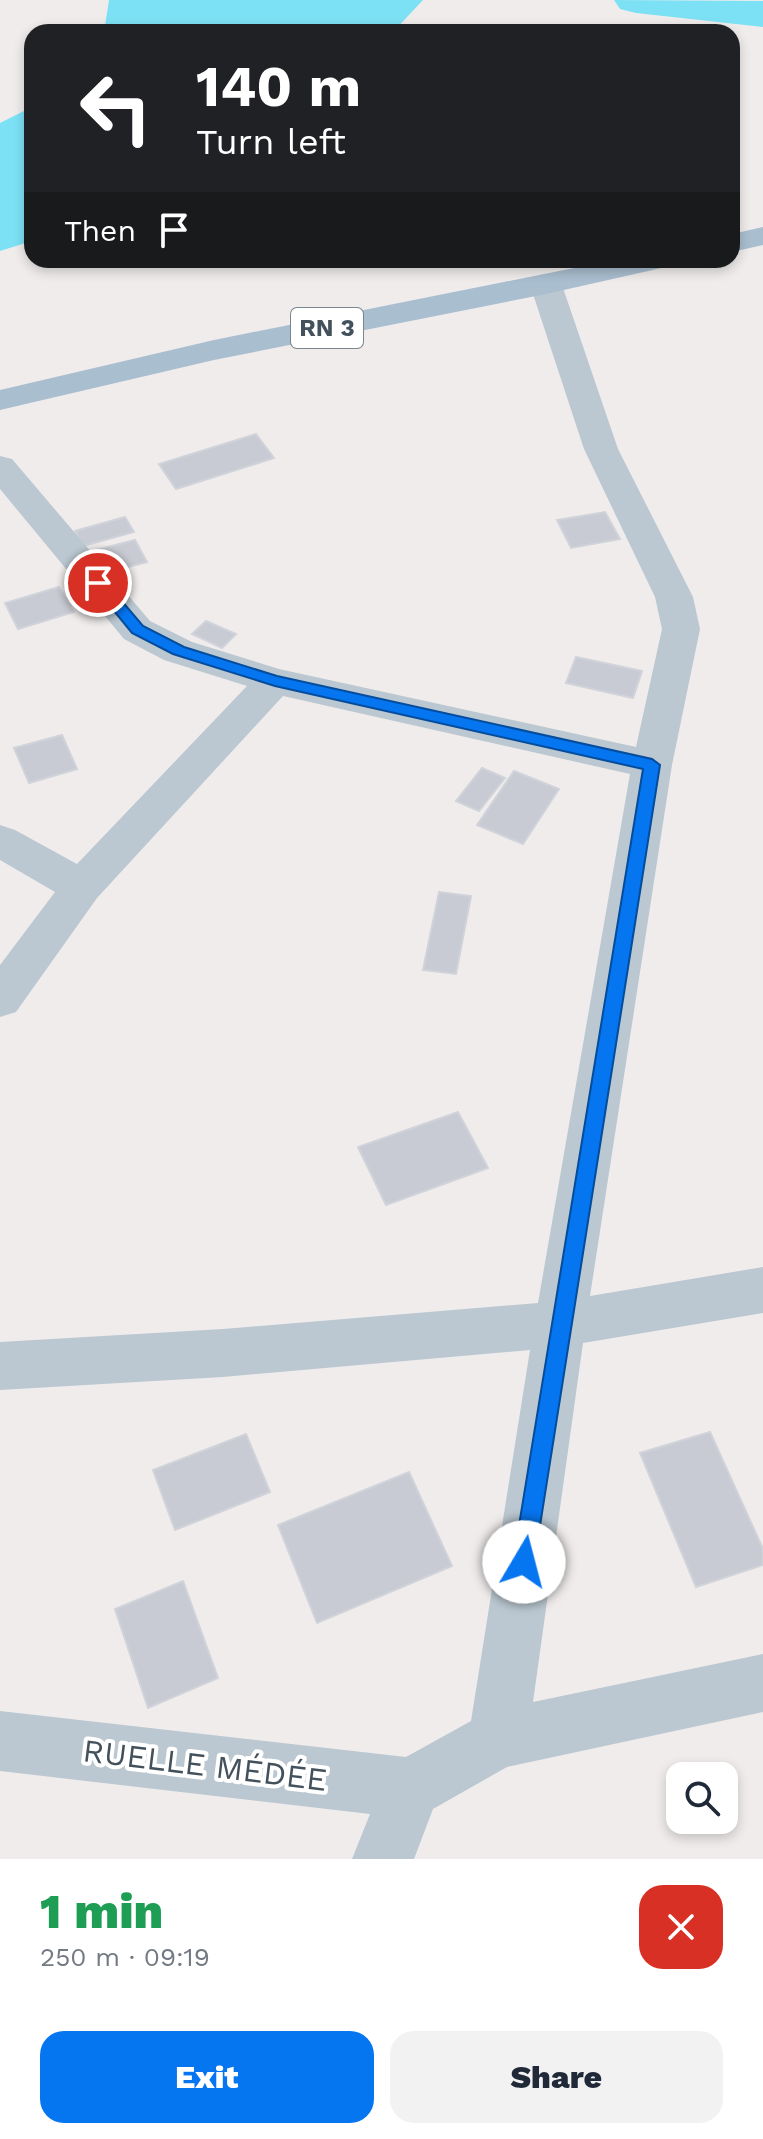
<!DOCTYPE html>
<html lang="en">
<head>
<meta charset="utf-8">
<style>
  :root { --surface:#fff; --page:#f2f2f3; --text:#1f2937; --muted:#747a83; --accent:#0675f0 }
  body { margin:0; font-family:"Work Sans",sans-serif; background:var(--page); color:var(--text); height:100vh; display:flex; flex-direction:column; font-size:30px; white-space:nowrap }
  * { box-sizing:border-box; margin:0 }
  p { font-size:26px; color:var(--muted) }
  .icon { flex:none; width:44px; height:44px; fill:none; stroke:currentColor; stroke-width:2; stroke-linecap:round; stroke-linejoin:round }
  .map { position:relative; height:1859px; overflow:hidden }
  .side { display:flex; flex-direction:column; background:var(--surface); flex:1 }
  .side>* { flex:none }
  .guide { position:absolute; left:24px; top:24px; width:716px; height:244px; border-radius:24px; box-shadow:0 4px 12px #0003; background:#202124; color:#fff; overflow:hidden }
  .tools { position:absolute; left:666px; top:1762px; display:grid; gap:16px }
  .tools a { display:grid; place-items:center; width:72px; height:72px; border-radius:16px; background:var(--surface); box-shadow:0 4px 12px #0003; font-size:40px }
  .pin { position:absolute; display:grid; place-items:center; width:68px; height:68px; color:#fff; margin:-34px; border:4px solid #fff; border-radius:50%; box-shadow:0 2px 8px #0007 }
  .me { position:absolute; width:88px; margin:-44px; rotate:8deg; stroke-linejoin:round; filter:drop-shadow(0 0 6px #0008) }
  .turn { display:flex; align-items:center; gap:28px; height:168px; padding:0 40px; font-size:36px }
  .turn .icon { width:104px; height:104px; stroke-width:2.5 }
  .turn b { display:block; font-size:56px; line-height:68px }
  .then { display:flex; align-items:center; height:76px; padding:0 40px; background:#0003; gap:16px; font-size:30px }
  .round { display:grid; place-items:center; flex:none; width:84px; height:84px; border-radius:24px; background:var(--page) }
  .summary { display:flex; align-items:center; justify-content:space-between; height:136px; padding:0 40px }
  h1 { font-size:48px; font-weight:800; line-height:60px; color:#1e9e55 }
  .primary-button { display:flex; gap:16px; margin-top:auto; padding:16px 40px }
  .primary-button a { flex:1; height:92px; border-radius:24px; background:var(--accent); color:#fff; font-size:32px; font-weight:800; line-height:92px; text-align:center }
  .primary-button a+a { background:var(--page); color:var(--text) }
  .map>svg:first-child { display:block }
  .water { fill:#7de1f5 }
  .lines { fill:none; stroke-linecap:round; stroke-linejoin:round }
  .river { fill:#7de1f5; fill-rule:evenodd }
  .building { fill:#c8cbd3; stroke:#d0d3d9; stroke-width:2 }
  .minor { fill:#bbc8d1; fill-rule:evenodd }
  .major { fill:#a9becf; fill-rule:evenodd }
  .route { fill:#0675f0; stroke:#044c9c; stroke-width:2 }
  .labels { text-anchor:middle; dominant-baseline:central; stroke-width:8; stroke-linejoin:round; paint-order:stroke }
  .shield { fill:#fff; stroke:#7b858d; stroke-width:2 }
  .shield-label { font-size:24px; font-weight:bold; fill:#43515c }
  .near-street-label { font-size:32px; fill:#43515c; stroke:#fff }
</style>
</head>
<body>
<div class="map">
<svg width="763" height="1859" viewBox="0 0 763 1859">
  <rect width="100%" height="100%" fill="#f0ecec"/>
  <g class="water">
    <polygon points="109,0 423,0 393,32 104,32"/>
    <polygon points="32,107 32,241 0,251 0,123"/>
  </g>
  <g class="lines">
    <polygon class="river" points="614,0 763,1 763,27 636,13 620,9"/>
  </g>
  <g class="building">
    <polygon points="256,434 274,458 176,489 159,464"/>
    <polygon points="605,512 620,539 571,548 557,520"/>
    <polygon points="125,517 134,532 83,546 75,531"/>
    <polygon points="135,540 147,562 92,576 81,554"/>
    <polygon points="59,587 74,612 18,629 5,603"/>
    <polygon points="206,621 236,634 222,648 192,634"/>
    <polygon points="576,657 642,671 633,698 566,683"/>
    <polygon points="62,735 77,769 29,783 14,748"/>
    <polygon points="482,768 505,778 479,811 456,801"/>
    <polygon points="514,771 559,789 523,844 477,825"/>
    <polygon points="439,892 471,896 456,974 423,970"/>
    <polygon points="458,1112 488,1168 386,1205 358,1147"/>
    <polygon points="710,1432 763,1549 763,1565 696,1587 640,1453"/>
    <polygon points="246,1434 270,1492 175,1530 153,1470"/>
    <polygon points="409,1472 452,1566 317,1623 278,1525"/>
    <polygon points="183,1581 218,1678 148,1708 115,1609"/>
  </g>
  <g class="lines">
    <polygon class="minor" points="546,276 557,278 562,285 618,449 693,597 700,629 672,765 590,1296 763,1267 763,1313 583,1343 533,1702 763,1654 763,1712 507,1767 433,1809 414,1859 352,1859 370,1814 0,1771 0,1711 406,1757 471,1721 530,1350 223,1377 0,1390 0,1342 223,1329 538,1303 630,774 283,696 97,898 16,1012 0,1017 0,965 55,892 0,860 0,825 15,830 77,864 247,686 164,660 124,639 0,489 0,456 12,459 150,621 192,642 279,669 636,747 662,629 655,597 584,449 530,285 535,278"/>
    <g class="major">
      <polygon points="763,227 763,245 732,252 732,234"/>
      <polygon points="614,260 670,260 666,267 546,294 214,360 0,410 0,390 214,340"/>
    </g>
  </g>
  <polygon class="route" points="98,578 104,580 143,626 184,647 277,676 652,759 660,765 533,1570 524,1573 516,1570 513,1562 643,769 275,686 173,654 132,633 91,583"/>
  <g class="labels">
    <rect class="shield" x="291" y="308" width="72" height="40" rx="6"/>
    <g class="shield-label">
      <text x="327" y="328">RN 3</text>
    </g>
    <g class="near-street-label">
      <text transform="translate(205 1765) rotate(7)">RUELLE MÉDÉE</text>
    </g>
  </g>
</svg>
<div class="tools">
<a><svg class="icon" aria-label="search" viewBox="0 0 24 24"><circle cx="10" cy="10" r="6"/><path d="M15 15l6 6"/></svg></a>
</div>
<div class="pin" style="left:98px;top:583px;background:#d93025"><svg class="icon" aria-label="arrive" viewBox="0 0 24 24"><path d="M6 21V4h12l-3 4 3 4H6"/></svg></div>
<svg class="me" style="left:524px;top:1562px" viewBox="-20 -20 40 40"><circle r="19" fill="#fff"/><path d="M0-13L10 11 0 6-10 11z" fill="#0675f0"/></svg>
<div class="guide">
<div class="turn"><svg class="icon" aria-label="left" viewBox="0 0 24 24"><path d="M17 20v-9H6M10 6l-5 5 5 5"/></svg><div><b>140 m</b>Turn left</div></div>
<div class="then">Then<svg class="icon" aria-label="arrive" viewBox="0 0 24 24"><path d="M6 21V4h12l-3 4 3 4H6"/></svg></div>
</div>
</div>
<section class="side">
<div class="summary"><div><h1>1 min</h1><p>250 m · 09:19</p></div><a class="round" style="background:#d93025;color:#fff"><svg class="icon" aria-label="close" viewBox="0 0 24 24"><path d="M6 6l12 12M18 6L6 18"/></svg></a></div>
<div class="primary-button"><a>Exit</a><a>Share</a></div>
</section>
</body>
</html>
